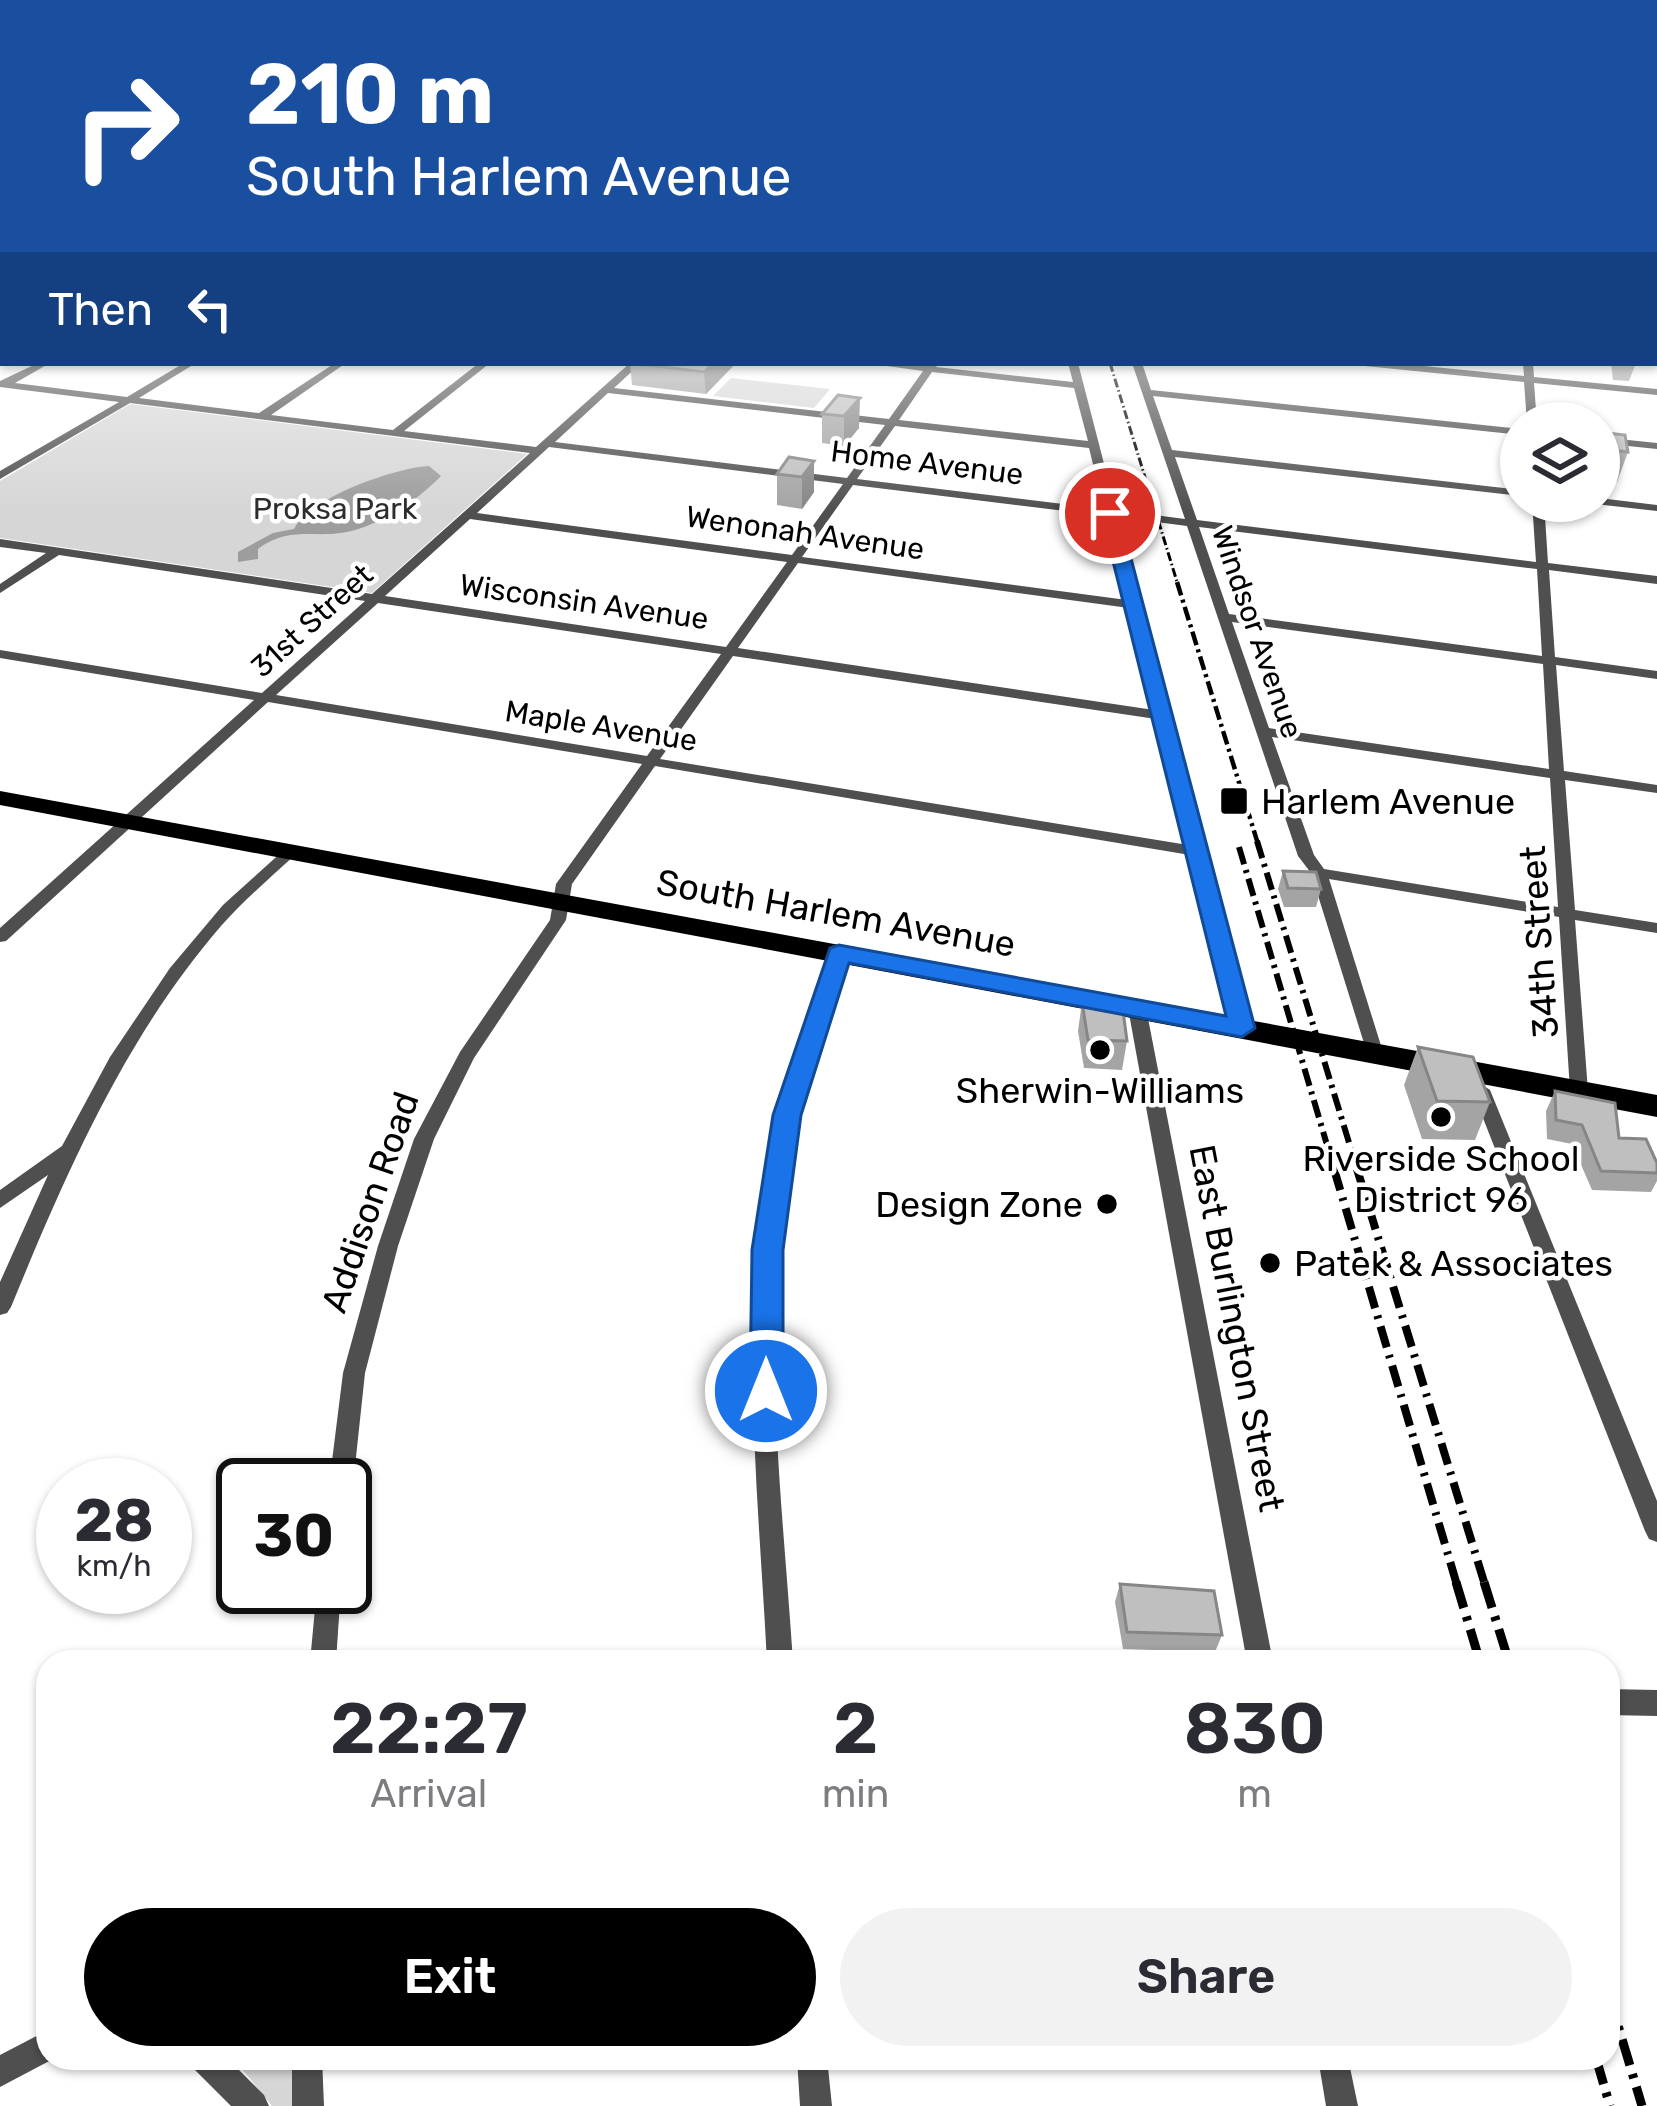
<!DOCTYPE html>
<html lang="en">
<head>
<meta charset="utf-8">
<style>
  :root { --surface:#fff; --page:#f2f2f3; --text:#2b2b33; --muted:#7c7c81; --accent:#000 }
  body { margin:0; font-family:Rubik,sans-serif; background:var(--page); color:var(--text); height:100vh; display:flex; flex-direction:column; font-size:45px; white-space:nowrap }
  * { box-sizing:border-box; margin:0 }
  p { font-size:39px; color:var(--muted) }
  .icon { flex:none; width:66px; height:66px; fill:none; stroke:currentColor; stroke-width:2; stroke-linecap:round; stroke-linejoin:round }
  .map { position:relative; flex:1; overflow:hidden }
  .panel { position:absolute; left:36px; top:1650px; width:1584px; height:420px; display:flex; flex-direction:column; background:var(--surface); border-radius:36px; box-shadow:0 3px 9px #0004 }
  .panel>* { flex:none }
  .banner { position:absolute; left:0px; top:0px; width:1659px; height:366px; box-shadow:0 3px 9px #0004; background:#1a4fa0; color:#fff; overflow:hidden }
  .tools { position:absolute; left:1500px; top:402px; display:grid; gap:24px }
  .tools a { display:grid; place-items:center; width:120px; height:120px; border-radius:50%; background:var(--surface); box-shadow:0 3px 9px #0004; font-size:60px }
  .speed { position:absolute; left:36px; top:1458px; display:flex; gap:24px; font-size:60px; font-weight:700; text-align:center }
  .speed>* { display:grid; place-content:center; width:156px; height:156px; border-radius:50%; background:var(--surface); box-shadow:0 3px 9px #0004; line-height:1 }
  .speed small { font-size:30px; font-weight:400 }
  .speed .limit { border:6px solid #111; border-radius:18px; background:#fff; color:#111 }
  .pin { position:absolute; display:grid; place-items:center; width:102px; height:102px; color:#fff; margin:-51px; border:6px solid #fff; border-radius:50%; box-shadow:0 3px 12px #0007 }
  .me { position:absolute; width:132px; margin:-66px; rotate:0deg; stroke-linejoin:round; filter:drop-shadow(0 0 9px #0008) }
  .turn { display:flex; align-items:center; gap:42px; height:252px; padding:0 48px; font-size:54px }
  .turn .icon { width:156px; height:156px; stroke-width:2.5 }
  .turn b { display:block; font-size:84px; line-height:102px }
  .then { display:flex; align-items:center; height:114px; padding:0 48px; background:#0003; gap:24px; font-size:45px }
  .eta { display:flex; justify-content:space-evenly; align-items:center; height:204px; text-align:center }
  .eta b { font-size:72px; font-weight:600; line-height:84px }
  .cta { display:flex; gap:24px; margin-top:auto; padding:24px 48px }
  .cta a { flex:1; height:138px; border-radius:72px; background:var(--accent); color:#fff; font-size:48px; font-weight:600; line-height:138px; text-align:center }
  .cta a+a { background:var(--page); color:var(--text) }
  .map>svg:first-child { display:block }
  .green { fill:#d6d6d6 }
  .water { fill:#9d9d9d }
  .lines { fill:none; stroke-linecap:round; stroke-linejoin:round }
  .street { fill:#4f4f4f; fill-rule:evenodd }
  .secondary { fill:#1c1c1c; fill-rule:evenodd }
  .primary { fill:#000; fill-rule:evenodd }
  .rail-far4 { stroke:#000; stroke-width:3; stroke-dasharray:9 3 1.5 3; stroke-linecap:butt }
  .rail-far3 { stroke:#000; stroke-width:4.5; stroke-dasharray:14 4.5 3 4.5; stroke-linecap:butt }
  .rail-far2 { stroke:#000; stroke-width:6; stroke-dasharray:18 6 3 6; stroke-linecap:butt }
  .rail-far1 { stroke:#000; stroke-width:8; stroke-dasharray:22 8 3 8; stroke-linecap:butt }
  .rail { stroke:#000; stroke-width:9; stroke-dasharray:27 9 4.5 9; stroke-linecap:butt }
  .wall { fill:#a4a4a4 }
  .shaded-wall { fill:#868686 }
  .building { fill:#bfbfbf; stroke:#868686; stroke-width:3 }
  .route { fill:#1a73e8; stroke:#114b97; stroke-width:3 }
  .poi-dot { fill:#000; stroke:#fff; stroke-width:4.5 }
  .labels { text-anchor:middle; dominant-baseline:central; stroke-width:9; stroke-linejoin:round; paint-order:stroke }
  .far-street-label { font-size:30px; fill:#000; stroke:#fff }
  .far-park-label { font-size:30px; fill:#2d2d2d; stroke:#fff }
  .poi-label { font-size:36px; fill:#000; stroke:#fff; text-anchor:start }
  .street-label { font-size:36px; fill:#000; stroke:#fff }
</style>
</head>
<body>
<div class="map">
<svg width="1657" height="2106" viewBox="0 0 1657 2106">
  <rect width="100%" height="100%" fill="#fff"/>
  <g class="green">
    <polygon points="731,378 830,389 814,408 713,396"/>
    <polygon points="130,404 527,454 372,593 0,538 0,481"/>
    <polygon points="233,2058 293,2058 297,2106 272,2106"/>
  </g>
  <path class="water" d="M429,466L441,476C415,503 371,532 332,534C303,535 284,530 258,549V559L238,562V552L273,533L294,529C311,497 394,468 429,466Z"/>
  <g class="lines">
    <g class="street">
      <rect x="1656" y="227" width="1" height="5"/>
      <rect x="0" y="228" width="3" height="4"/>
      <rect x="0" y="248" width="3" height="5"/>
      <rect x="1656" y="262" width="1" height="4"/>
      <polygon points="0,272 3,273 3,279 0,278"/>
      <rect x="1656" y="298" width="1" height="6"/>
      <path d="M38,363H50L15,383L127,397L184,363H196L139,398L259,413L335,363H346L271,415L393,430L479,363H490L404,431L536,447L630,363H641L614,388L889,419L923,371L865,363L927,366L929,363H939L936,367L1073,382L1068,363H1078L1116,510L1185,519L1132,363H1142L1151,390L1521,429V435L1153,396L1172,450L1521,490V496L1175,457L1197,520L1536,562L1532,501H1544L1548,563L1657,576V584L1549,570L1555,657L1657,671V679L1556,665L1564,771L1657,785V793L1565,780L1575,910L1657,923V933L1575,920L1588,1091L1579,1097L1570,1091L1559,917L1329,879L1383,1052L1380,1056H1368L1311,873L1298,856L1187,526L1118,517L1251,1028L1248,1032H1236L1233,1028L1190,855L655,766L572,884L566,920L474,1058L434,1139L398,1246L365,1373L353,1485L345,1494V1485H329L343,1373L378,1246L414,1139L460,1052L550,920L556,884L642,764L268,702L6,941L0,942V928L254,700L0,658V650L262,693L365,601L59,555L0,593V584L46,553L0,547V539L372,594L530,453L130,403L0,479V471L119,402L0,387V381ZM932,372L1074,388L1088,441L899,420ZM608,393L885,425L847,478L555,442ZM895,426L1089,448L1104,509L857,479ZM549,447L843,484L792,555L477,513ZM853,485L1106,516L1127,600L802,557ZM470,519L787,562L726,647L385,596ZM1199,527L1537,569L1542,656L1229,614ZM798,563L1129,608L1154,710L738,648ZM378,603L721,654L647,756L276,695ZM1232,622L1543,664L1549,769L1269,728ZM733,656L1156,719L1188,845L660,759ZM1272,737L1550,778L1558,907L1324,869L1314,855Z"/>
      <polygon points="1360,363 1394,363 1524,376 1523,363 1533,363 1534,377 1657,389 1657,395 1534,383 1537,423 1527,423 1524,382 1365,366"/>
      <polygon points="1599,437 1657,443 1657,449 1599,443"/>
      <polygon points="1599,498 1657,505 1657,511 1595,504 1589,501 1599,501"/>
      <path d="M290,847L295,849L298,852L295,855C270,878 244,900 221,926C125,1037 66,1173 11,1307L7,1313L0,1315V1282L48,1175L0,1208V1190L62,1146L110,1057L170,968L223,905L285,849Z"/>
      <path d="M839,948L847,953C814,1049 787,1147 778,1248C767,1386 784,1524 793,1662H767C760,1524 745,1385 758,1248C768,1146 796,1049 831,953Z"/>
      <polygon points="1137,1002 1146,1008 1273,1662 1247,1662 1128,1008"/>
      <polygon points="1481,1084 1490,1090 1657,1501 1657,1542 1649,1539 1645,1531 1472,1090"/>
      <polygon points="317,1587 341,1587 336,1662 310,1662"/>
      <polygon points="1608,1689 1657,1690 1657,1716 1608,1715"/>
      <polygon points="48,2030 48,2058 55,2058 0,2087 0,2055"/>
      <polygon points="190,2058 227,2058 264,2095 269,2106 231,2106 194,2069"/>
      <polygon points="292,2058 322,2058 324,2106 292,2106"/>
      <polygon points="797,2058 827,2058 832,2106 800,2106"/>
      <polygon points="1318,2058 1348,2058 1358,2106 1326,2106"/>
    </g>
    <rect class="secondary" x="1656" y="340" width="1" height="8"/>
    <polygon class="primary" points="0,791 1657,1095 1657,1117 0,805"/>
    <polyline class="rail-far4" points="1110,363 1178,585"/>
    <polyline class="rail-far3" points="1177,582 1258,844"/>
    <g class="rail-far2">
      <polyline points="1257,841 1358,1172"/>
      <polyline points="1239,847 1335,1172"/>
    </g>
    <g class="rail-far1">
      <polyline points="1334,1169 1457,1585"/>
      <polyline points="1357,1169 1485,1585"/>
    </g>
    <g class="rail">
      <polyline points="1456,1582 1480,1662"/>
      <polyline points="1484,1582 1509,1662"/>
      <polyline points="1608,1992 1642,2106"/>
      <polyline points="1596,2058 1610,2106"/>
    </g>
  </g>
  <g class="wall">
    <polygon points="736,363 706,394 632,385 630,364"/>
    <polygon points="1611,363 1636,363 1629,381 1613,380"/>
    <polygon points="838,395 859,428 844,446 822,443 822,414"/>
    <polygon points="1600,432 1628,452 1617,482 1599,480"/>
    <polygon points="789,457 814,492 802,509 777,505 777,474"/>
    <polygon points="1283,871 1321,889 1316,907 1284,907 1278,889"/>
    <polygon points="1082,1002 1127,1041 1122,1070 1084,1068 1078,1031"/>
    <polygon points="1418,1047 1490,1102 1475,1140 1422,1139 1404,1085"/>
    <polygon points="1555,1091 1619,1138 1657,1163 1657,1181 1651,1192 1592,1190 1572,1144 1547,1139 1546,1111"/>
    <polygon points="1120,1584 1222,1635 1215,1652 1123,1649 1115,1602"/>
  </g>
  <g class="shaded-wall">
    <polygon points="714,363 736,363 706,394 704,372"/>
    <polygon points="860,398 859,428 844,446 844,416"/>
    <polygon points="814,461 814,492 802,509 802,477"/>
  </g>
  <g class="building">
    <polygon points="631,363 714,363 704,372"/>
    <polygon points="838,395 860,398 844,416 822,414"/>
    <polygon points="1600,432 1625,435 1628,452 1603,449"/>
    <polygon points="789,457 814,461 802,477 777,474"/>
    <polygon points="1283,871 1316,872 1321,889 1288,888"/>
    <polygon points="1082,1002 1122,1003 1127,1041 1088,1040"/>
    <polygon points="1418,1047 1473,1057 1490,1102 1437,1101"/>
    <polygon points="1555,1091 1615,1103 1619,1138 1646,1139 1657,1163 1657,1173 1601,1171 1582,1125 1556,1120"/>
    <polygon points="1120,1584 1214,1591 1222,1635 1127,1632"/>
  </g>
  <linearGradient id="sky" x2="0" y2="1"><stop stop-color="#8aabca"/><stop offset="0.42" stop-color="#fff"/><stop offset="1" stop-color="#fff" stop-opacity="0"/></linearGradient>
  <rect width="1657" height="512" fill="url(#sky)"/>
  <polygon class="route" points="1110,508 1119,513 1255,1028 1242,1037 849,963 801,1115 783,1250 783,1391 778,1401 766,1405 755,1401 750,1391 752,1250 773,1115 830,948 839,945 1226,1016 1101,513"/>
  <g class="poi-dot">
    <rect x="1219" y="786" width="30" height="30" rx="6"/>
    <circle cx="1100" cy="1050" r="12"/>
    <circle cx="1441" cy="1117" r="12"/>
    <circle cx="1107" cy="1204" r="12"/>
    <circle cx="1270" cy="1263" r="12"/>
  </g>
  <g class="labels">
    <g class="far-street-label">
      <text transform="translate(927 463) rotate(7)">Home Avenue</text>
      <text transform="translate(805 533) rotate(8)">Wenonah Avenue</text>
      <text transform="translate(584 602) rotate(8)">Wisconsin Avenue</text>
      <text transform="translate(312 621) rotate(-42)">31st Street</text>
      <text transform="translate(1257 632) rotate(71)">Windsor Avenue</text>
      <text transform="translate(601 726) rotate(9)">Maple Avenue</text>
    </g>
    <g class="far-park-label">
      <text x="335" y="509">Proksa Park</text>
    </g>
    <g class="poi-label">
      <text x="1261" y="801">Harlem Avenue</text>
      <text x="1100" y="1090" text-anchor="middle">Sherwin-Williams</text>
      <text x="1441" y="1158" text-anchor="middle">Riverside School<tspan x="1441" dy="41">District 96</tspan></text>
      <text x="1083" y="1204" text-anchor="end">Design Zone</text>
      <text x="1294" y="1263">Patek &amp; Associates</text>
    </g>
    <g class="street-label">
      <text transform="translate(836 913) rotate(10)">South Harlem Avenue</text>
      <text transform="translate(1539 942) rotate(-94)">34th Street</text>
      <text transform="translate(370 1202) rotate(-71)">Addison Road</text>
      <text transform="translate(1237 1328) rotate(79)">East Burlington Street</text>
    </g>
  </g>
</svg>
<div class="tools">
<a><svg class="icon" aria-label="layers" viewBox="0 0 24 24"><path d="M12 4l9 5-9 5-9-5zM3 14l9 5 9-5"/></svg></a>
</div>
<div class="speed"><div>28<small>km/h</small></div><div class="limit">30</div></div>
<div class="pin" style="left:1110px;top:513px;background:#d93025"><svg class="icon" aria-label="arrive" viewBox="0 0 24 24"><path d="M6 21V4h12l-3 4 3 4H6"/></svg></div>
<svg class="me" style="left:766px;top:1391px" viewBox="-20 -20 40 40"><circle r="17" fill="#1a73e8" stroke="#fff" stroke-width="3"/><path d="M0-11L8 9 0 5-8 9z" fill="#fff"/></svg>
<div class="banner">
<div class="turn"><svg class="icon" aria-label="right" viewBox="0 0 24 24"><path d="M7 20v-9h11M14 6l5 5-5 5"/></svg><div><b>210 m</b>South Harlem Avenue</div></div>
<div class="then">Then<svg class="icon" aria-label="left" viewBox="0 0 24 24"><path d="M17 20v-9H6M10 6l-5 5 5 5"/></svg></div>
</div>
<section class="panel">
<div class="eta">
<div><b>22:27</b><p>Arrival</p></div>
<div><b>2</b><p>min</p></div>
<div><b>830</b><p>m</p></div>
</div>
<div class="cta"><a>Exit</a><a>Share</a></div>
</section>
</div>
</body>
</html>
